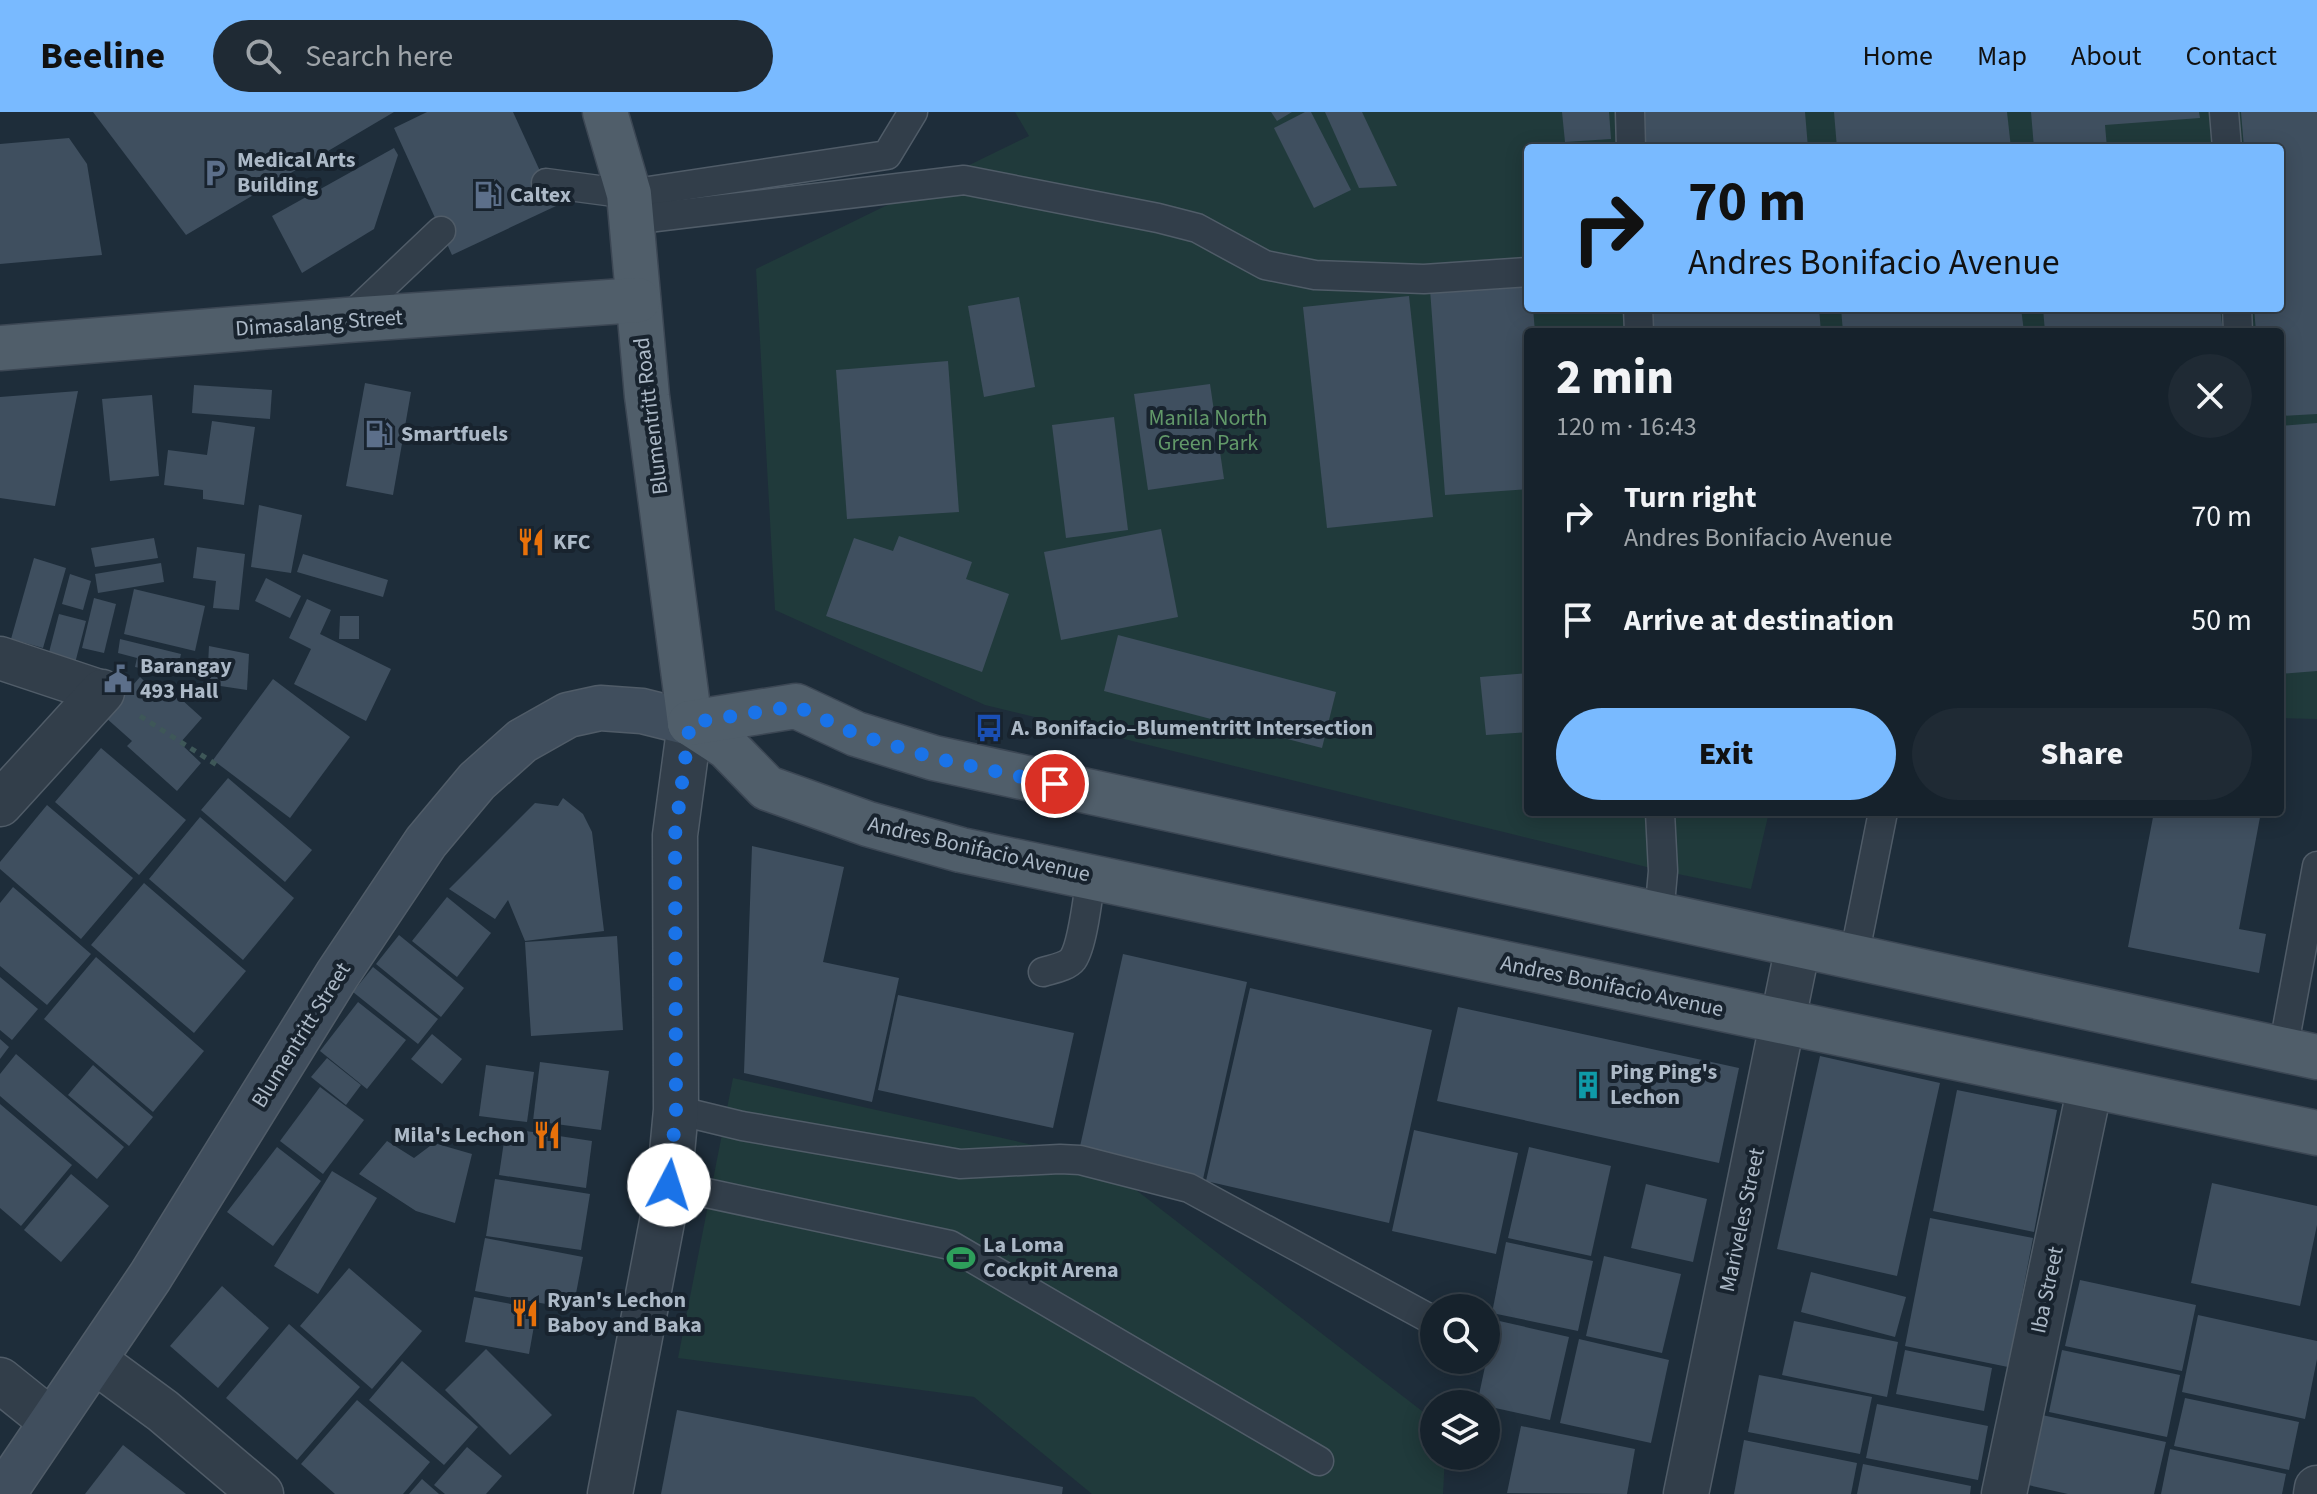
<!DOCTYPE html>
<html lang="en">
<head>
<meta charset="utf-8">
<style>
  :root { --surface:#16222c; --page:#1f2a34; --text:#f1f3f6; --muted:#9ea4a9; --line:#353f48; --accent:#79baff }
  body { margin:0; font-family:"Source Sans 3",sans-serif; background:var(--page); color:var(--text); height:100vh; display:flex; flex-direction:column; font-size:30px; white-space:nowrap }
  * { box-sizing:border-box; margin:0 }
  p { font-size:26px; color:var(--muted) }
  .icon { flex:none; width:44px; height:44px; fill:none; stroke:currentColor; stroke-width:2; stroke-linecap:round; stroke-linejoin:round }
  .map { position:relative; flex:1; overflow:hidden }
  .sheet { position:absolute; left:1524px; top:216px; width:760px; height:488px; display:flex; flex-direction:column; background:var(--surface); border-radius:8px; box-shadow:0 4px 20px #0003,0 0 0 2px var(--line) }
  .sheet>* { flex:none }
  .guide { position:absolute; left:1524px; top:32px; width:760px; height:168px; border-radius:8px; box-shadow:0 4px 20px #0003,0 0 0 2px var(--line); background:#79baff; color:#111; overflow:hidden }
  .fabs { position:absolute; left:1420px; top:1182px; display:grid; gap:16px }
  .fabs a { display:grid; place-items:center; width:80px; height:80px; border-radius:50%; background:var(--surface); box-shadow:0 4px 20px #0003,0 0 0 2px var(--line); font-size:40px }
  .pin { position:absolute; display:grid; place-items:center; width:68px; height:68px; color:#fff; margin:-34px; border:4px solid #fff; border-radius:50%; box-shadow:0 2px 8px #0007 }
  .me { position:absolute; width:88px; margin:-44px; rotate:5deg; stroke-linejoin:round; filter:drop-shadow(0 0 6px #0008) }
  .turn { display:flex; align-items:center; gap:28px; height:168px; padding:0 32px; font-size:36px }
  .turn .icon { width:104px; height:104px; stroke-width:2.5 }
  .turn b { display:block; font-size:56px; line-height:68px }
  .round { display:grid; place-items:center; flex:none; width:84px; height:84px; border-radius:42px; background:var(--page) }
  .summary { display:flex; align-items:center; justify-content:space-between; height:136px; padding:0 32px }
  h1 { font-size:48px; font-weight:800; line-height:60px }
  .button { display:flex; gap:16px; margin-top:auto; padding:16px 32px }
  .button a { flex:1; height:92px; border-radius:48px; background:var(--accent); color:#111; font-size:32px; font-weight:800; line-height:92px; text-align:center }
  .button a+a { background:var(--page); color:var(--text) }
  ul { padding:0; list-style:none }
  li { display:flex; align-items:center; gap:24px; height:104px; padding:0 32px }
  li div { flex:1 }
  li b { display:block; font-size:30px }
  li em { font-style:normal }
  header { display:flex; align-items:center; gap:48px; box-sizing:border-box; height:112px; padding:0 40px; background:var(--accent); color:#111 }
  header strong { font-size:38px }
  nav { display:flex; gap:44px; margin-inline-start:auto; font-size:28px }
  .search { width:560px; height:72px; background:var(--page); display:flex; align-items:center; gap:20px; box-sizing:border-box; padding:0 28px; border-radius:44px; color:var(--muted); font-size:30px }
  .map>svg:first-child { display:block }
  .green { fill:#203a3b; fill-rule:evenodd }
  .building { fill:#3f4f5f }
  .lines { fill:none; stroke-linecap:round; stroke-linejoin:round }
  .service-casing { stroke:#505c68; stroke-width:31 }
  .pedestrian-casing { stroke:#505c68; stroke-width:45 }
  .minor-casing { stroke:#505c68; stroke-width:47 }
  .tertiary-casing { stroke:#505c68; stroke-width:47 }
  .secondary-casing { stroke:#505c68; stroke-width:47 }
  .primary-casing { stroke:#3c4754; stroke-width:47 }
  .path { stroke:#3e5758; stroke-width:5; stroke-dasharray:6 6; stroke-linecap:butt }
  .service { stroke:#323e4a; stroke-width:28 }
  .pedestrian { stroke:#323e4a; stroke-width:42 }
  .minor { stroke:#323e4a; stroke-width:44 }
  .tertiary { stroke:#323e4a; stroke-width:44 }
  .secondary { stroke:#404e5d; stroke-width:44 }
  .primary { stroke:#505e6a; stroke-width:44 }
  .route { stroke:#1a73e8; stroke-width:14; stroke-dasharray:0 25.2 }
  .labels { text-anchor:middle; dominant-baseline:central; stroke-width:8; stroke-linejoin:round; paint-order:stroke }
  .poi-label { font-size:22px; font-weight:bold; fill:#acb9c7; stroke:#18232e; text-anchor:start }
  .street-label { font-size:22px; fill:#acb9c7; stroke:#18232e }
  .park-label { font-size:22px; fill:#629969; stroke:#18232e }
</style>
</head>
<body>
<header>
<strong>Beeline</strong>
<div class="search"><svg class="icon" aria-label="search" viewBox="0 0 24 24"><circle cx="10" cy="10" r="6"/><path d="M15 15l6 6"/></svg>Search here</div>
<nav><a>Home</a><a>Map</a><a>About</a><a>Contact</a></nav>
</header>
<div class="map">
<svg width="2317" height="1382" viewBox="0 0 2317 1382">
  <rect width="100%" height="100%" fill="#1e2d3a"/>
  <g class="green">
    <path d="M1015,0H2317V607L2280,606V220H1528V700H1769L1751,777L1663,759L985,593L775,498L756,157L1029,24ZM1528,36H2280V196H1528Z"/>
    <polygon points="733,966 1096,1047 1431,1306 1434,1314 1434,1344 1445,1344 1443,1382 1092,1382 974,1285 678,1246"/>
  </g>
  <g class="building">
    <polygon points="93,0 394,0 186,123"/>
    <polygon points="427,0 513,0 556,94 452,143 394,16"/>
    <polygon points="1271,0 1292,0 1277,9"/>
    <polygon points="1305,0 1311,0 1351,78 1314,96 1274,16"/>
    <polygon points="1325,0 1362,0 1397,74 1359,76"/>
    <polygon points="1562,0 1609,0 1611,27 1565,30"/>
    <polygon points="1644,0 1805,0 1808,36 1646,36"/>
    <polygon points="1834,0 2007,0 2011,36 1837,36"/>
    <polygon points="2031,0 2199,0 2200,6 2105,13 2107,36 2034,36"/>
    <polygon points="2241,0 2317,0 2317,302 2280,304 2280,220 2256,220 2254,196 2280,196 2280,36 2244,36"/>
    <polygon points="69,26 87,52 102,143 0,152 0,32"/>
    <polygon points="394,36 398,43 374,117 302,161 272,104"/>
    <polygon points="1528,170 1528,196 1533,196 1535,220 1528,220 1528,377 1445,383 1430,177"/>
    <polygon points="1409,184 1433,405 1327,416 1303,195"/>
    <polygon points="1019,185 1035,275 984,285 968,194"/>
    <polygon points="1644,196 1819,196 1821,220 1646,220"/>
    <polygon points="1841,196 2021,196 2024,220 1843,220"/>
    <polygon points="2043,196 2220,196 2223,220 2045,220"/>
    <polygon points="948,249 959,400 847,407 836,258"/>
    <polygon points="365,271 411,280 393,383 346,374"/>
    <polygon points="1210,272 1224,367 1148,378 1134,282"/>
    <polygon points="194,273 272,278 270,307 192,301"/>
    <polygon points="78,279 55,394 0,386 0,285"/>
    <polygon points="152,283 159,364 110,369 102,287"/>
    <polygon points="1114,305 1128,418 1066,426 1052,313"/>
    <polygon points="212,309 255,315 244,393 203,387 203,378 164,373 168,338 207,343"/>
    <polygon points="2317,311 2317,559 2280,562 2280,314"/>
    <polygon points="259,393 302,403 291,461 251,455"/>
    <polygon points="1161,417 1178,505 1061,528 1044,440"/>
    <polygon points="899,424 972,450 966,467 1009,482 982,560 826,504 854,426 893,439"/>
    <polygon points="154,426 158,446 95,455 91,436"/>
    <polygon points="197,435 245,442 239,498 213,496 216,469 193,466"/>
    <polygon points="303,442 388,468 383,485 297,460"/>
    <polygon points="34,446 66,456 43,536 11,527"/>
    <polygon points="161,451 164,470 98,481 95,462"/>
    <polygon points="70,462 91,469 83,498 62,492"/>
    <polygon points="266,466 301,484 290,506 255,489"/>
    <polygon points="134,477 205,494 195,539 124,522"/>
    <polygon points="94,486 116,492 104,541 82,536"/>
    <polygon points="307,487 331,498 320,522 391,557 366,609 294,572 311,537 289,526"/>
    <polygon points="59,502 86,509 74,555 47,548"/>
    <polygon points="340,504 359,504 359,527 339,527"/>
    <polygon points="1118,523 1336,580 1322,636 1104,579"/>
    <polygon points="120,527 181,542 176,564 135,555 137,546 118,541"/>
    <polygon points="209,534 249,542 247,578 207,572"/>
    <polygon points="1528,561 1528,620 1486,623 1480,565"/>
    <polygon points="140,565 163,587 171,578 202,606 180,631 201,651 177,679 127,634 132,629 105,605"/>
    <polygon points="273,567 350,625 290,706 213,648"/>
    <polygon points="101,636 186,708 139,763 55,690"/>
    <polygon points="228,666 312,738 285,770 201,698"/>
    <polygon points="563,686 583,702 592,720 604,819 525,829 508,788 495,807 449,777 535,691 558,694"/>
    <polygon points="47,693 133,766 81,827 0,757 0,750"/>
    <polygon points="2154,700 2261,700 2239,817 2266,822 2259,861 2128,835"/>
    <polygon points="200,705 294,786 243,848 149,767"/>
    <polygon points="752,734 844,755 823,850 899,866 872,990 744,961"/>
    <polygon points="144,771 246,859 194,921 91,833"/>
    <polygon points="13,775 91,842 47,893 0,854 0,791"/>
    <polygon points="447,785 491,821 457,865 412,829"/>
    <polygon points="399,823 464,876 441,905 376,852"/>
    <polygon points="617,824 623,918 531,924 525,830"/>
    <polygon points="1123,842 1247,870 1203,1067 1079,1039"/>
    <polygon points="96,845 204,939 153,1000 44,907"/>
    <polygon points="373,855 438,907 418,932 353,880"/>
    <polygon points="0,865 38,897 12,928 0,918"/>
    <polygon points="1250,876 1432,918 1389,1111 1206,1069"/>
    <polygon points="898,883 1074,921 1053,1016 878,978"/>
    <polygon points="358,890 406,928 367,977 320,939"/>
    <polygon points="1458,895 1739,956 1719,1051 1437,989"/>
    <polygon points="432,922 462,947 442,972 411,947"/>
    <polygon points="0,927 9,935 0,947"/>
    <polygon points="16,942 124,1035 97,1067 0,984 0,962"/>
    <polygon points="1820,944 1940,971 1897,1164 1777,1137"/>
    <polygon points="327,946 361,973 346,993 311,965"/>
    <polygon points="540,950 609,959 601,1018 533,1009"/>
    <polygon points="93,953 153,1005 129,1034 68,983"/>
    <polygon points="486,953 534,960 527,1010 479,1004"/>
    <polygon points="320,975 364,1008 323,1062 280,1029"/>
    <polygon points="1957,978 2057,998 2034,1120 1933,1099"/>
    <polygon points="0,992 72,1053 21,1114 0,1096"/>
    <polygon points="506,1016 592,1029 586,1076 499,1063"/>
    <polygon points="1414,1018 1518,1041 1496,1142 1392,1119"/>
    <polygon points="387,1029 414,1046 434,1031 472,1042 455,1111 416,1099 359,1062"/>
    <polygon points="277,1035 321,1069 273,1134 227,1100"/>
    <polygon points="1529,1035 1611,1054 1591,1144 1508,1126"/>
    <polygon points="332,1059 377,1086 318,1182 274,1154"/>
    <polygon points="71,1062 109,1094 61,1150 24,1118"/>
    <polygon points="495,1067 590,1082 581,1138 486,1124"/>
    <polygon points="2212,1071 2317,1094 2317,1113 2300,1194 2191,1171"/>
    <polygon points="1646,1072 1707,1087 1693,1150 1631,1136"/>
    <polygon points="1930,1106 2033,1126 2008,1255 1905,1234"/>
    <polygon points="485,1126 583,1145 573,1197 475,1179"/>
    <polygon points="1506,1130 1593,1149 1578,1219 1492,1201"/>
    <polygon points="1604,1144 1681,1162 1662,1241 1586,1224"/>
    <polygon points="349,1156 422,1219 372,1277 300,1214"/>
    <polygon points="1811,1160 1906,1185 1895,1225 1801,1200"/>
    <polygon points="2080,1168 2196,1193 2182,1259 2065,1234"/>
    <polygon points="222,1174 269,1216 218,1276 170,1234"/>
    <polygon points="474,1185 537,1197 529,1242 465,1230"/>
    <polygon points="2198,1203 2317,1229 2317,1247 2305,1307 2182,1280"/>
    <polygon points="1495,1208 1569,1225 1550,1308 1477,1292"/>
    <polygon points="1794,1209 1898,1230 1887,1285 1782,1263"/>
    <polygon points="289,1212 360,1275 297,1348 226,1286"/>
    <polygon points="1579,1227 1669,1248 1651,1331 1560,1311"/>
    <polygon points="486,1237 552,1303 510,1343 445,1278"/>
    <polygon points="1905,1238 1992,1256 1984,1299 1896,1282"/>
    <polygon points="2062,1238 2180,1263 2167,1325 2049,1300"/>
    <polygon points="402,1249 478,1315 444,1353 369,1288"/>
    <polygon points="1759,1263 1872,1285 1860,1342 1748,1320"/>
    <polygon points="2185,1286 2299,1310 2289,1358 2174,1334"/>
    <polygon points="357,1288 430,1350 403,1382 335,1382 301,1352"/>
    <polygon points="1877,1292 1988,1314 1978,1368 1866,1346"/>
    <polygon points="677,1298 1063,1375 1062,1382 661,1382"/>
    <polygon points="2042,1303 2166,1330 2154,1382 2068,1382 2028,1373"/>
    <polygon points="1521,1314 1635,1337 1627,1382 1507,1381"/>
    <polygon points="1744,1328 1857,1351 1851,1382 1734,1382"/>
    <polygon points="123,1333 186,1382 85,1382"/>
    <polygon points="467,1335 502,1364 486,1382 445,1382 434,1373"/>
    <polygon points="2170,1337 2286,1362 2282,1382 2161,1382"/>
    <polygon points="1863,1352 1971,1374 1970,1382 1857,1382"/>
    <polygon points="422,1367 439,1382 409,1382"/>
  </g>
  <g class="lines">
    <defs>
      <g id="service">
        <polyline points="1630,0 1631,36"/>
        <polyline points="2224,0 2227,36"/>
        <polyline points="546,71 629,82 887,43 913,0"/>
        <polyline points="631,108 964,68 1158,106 1197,116 1265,153 1315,163 1424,167 1528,160"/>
        <polyline points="1638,196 1639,220"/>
        <polyline points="2237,196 2238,220"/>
        <polyline points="347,208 441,119"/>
        <polyline points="1659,804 1663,759 1660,700"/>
        <polyline points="1854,845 1883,700"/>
        <path d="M1043,860C1052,857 1067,855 1073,847C1083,832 1088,783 1091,764"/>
        <polyline points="2283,938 2317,754"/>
        <polyline points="676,998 742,1014 960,1052 1060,1047 1080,1048 1189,1076 1434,1209"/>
        <polyline points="669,1073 950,1133 1319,1349"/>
      </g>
      <polyline id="pedestrian" points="0,546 102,580"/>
      <g id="minor">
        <polyline points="0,692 102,580"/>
        <polyline points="1686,1382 1798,834"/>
        <polyline points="2004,1382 2090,974"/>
        <polyline points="2316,1382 2317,1376"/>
      </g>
      <g id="tertiary">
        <polyline points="95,1249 163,1299 261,1382"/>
        <polyline points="0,1268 51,1309"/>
        <polyline points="610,1382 669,1073 676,998 675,723 690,611"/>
      </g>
      <polyline id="secondary" points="3,1382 150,1165 337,863 426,730 477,669 522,629 568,603 600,596 642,599 690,611"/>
      <g id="primary">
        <polyline points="605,0 629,82 647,284 690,611"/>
        <polyline points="0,236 347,208 638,188"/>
        <polyline points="690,611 727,635 767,676 868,712 961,738 2317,1021"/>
        <polyline points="690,611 796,594 856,622 934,646 2317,945"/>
      </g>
    </defs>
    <use href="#service" class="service-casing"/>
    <use href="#pedestrian" class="pedestrian-casing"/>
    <use href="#minor" class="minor-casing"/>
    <use href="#tertiary" class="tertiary-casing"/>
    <use href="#secondary" class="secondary-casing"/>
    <use href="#primary" class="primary-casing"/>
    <polyline class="path" points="140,604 220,655"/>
    <use href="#service" class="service"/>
    <use href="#pedestrian" class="pedestrian"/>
    <use href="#minor" class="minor"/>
    <use href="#tertiary" class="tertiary"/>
    <use href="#secondary" class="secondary"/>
    <use href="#primary" class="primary"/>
  </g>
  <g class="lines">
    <polyline class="route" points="669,1073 676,998 675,723 690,611 796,594 856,622 934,646 1055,672"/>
  </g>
  <defs>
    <symbol id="parking-bare" viewBox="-9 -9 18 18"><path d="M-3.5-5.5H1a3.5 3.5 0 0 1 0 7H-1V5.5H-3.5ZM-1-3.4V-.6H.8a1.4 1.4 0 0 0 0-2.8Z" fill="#5c6f8a" stroke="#18232e" stroke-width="2.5" paint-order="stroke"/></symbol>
    <symbol id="fuel-bare" viewBox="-9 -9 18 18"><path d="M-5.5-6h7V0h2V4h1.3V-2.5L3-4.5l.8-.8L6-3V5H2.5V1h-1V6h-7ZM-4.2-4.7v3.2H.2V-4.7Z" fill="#5c6f8a" stroke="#18232e" stroke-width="2.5" paint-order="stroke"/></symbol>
    <symbol id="restaurant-bare" viewBox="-9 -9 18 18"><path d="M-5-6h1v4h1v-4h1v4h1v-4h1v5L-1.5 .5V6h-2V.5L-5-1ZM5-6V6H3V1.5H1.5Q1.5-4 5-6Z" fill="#e8710a" stroke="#18232e" stroke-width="2.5" paint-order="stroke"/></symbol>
    <symbol id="civic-bare" viewBox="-9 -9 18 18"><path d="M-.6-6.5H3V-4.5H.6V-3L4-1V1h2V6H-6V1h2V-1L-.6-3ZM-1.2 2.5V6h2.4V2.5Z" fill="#5c6f8a" stroke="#18232e" stroke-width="2.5" paint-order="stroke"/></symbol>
    <symbol id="bus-bare" viewBox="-9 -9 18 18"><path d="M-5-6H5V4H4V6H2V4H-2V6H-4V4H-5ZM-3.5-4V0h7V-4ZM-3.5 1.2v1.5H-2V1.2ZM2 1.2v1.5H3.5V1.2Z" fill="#1a4fb4" stroke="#18232e" stroke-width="2.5" paint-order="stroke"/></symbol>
    <symbol id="building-bare" viewBox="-9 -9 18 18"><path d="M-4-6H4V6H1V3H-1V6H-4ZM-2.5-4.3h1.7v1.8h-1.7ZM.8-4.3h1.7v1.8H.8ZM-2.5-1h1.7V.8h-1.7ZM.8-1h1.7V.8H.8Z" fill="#0f9aa8" stroke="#18232e" stroke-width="2.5" paint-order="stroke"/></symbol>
    <symbol id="stadium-bare" viewBox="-9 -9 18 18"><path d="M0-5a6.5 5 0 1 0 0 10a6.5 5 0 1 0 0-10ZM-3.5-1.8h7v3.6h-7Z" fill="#2e9e5b" stroke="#18232e" stroke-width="2.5" paint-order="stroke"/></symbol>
  </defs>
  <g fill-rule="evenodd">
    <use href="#parking-bare" x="195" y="41" width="40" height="40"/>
    <use href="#fuel-bare" x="468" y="63" width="40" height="40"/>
    <use href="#fuel-bare" x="359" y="302" width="40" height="40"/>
    <use href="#restaurant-bare" x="511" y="410" width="40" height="40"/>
    <use href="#civic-bare" x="98" y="547" width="40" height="40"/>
    <use href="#bus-bare" x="969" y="596" width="40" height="40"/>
    <use href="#building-bare" x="1568" y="953" width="40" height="40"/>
    <use href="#restaurant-bare" x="527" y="1003" width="40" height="40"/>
    <use href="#stadium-bare" x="941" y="1126" width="40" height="40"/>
    <use href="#restaurant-bare" x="505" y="1181" width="40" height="40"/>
  </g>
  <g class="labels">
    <g class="poi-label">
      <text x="237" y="48">Medical Arts<tspan x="237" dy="25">Building</tspan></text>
      <text x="510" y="83">Caltex</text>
      <text x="401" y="322">Smartfuels</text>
      <text x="553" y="430">KFC</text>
      <text x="140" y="554">Barangay<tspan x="140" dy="25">493 Hall</tspan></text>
      <text x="1011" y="616">A. Bonifacio–Blumentritt Intersection</text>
      <text x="1610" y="960">Ping Ping's<tspan x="1610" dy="25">Lechon</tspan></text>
      <text x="525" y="1023" text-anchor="end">Mila's Lechon</text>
      <text x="983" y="1133">La Loma<tspan x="983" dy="25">Cockpit Arena</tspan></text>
      <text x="547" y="1188">Ryan's Lechon<tspan x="547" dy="25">Baboy and Baka</tspan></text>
    </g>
    <g class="street-label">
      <text transform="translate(319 211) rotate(-4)">Dimasalang Street</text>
      <text transform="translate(651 304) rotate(-97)">Blumentritt Road</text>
      <text transform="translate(979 737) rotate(13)">Andres Bonifacio Avenue</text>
      <text transform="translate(1612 874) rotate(12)">Andres Bonifacio Avenue</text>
      <text transform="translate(301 923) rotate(-58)">Blumentritt Street</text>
      <text transform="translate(1742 1108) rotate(-78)">Mariveles Street</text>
      <text transform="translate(2047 1178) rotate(-78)">Iba Street</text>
    </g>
    <g class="park-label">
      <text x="1208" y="306">Manila North<tspan x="1208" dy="25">Green Park</tspan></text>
    </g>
  </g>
</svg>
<div class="fabs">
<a><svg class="icon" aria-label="search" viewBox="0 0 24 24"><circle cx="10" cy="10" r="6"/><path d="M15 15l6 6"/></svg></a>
<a><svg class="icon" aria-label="layers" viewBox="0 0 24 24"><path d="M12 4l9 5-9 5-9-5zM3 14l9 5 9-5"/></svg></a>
</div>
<div class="pin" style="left:1055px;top:672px;background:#d93025"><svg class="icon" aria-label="arrive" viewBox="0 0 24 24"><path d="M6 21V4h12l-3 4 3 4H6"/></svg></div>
<svg class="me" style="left:669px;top:1073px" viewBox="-20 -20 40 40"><circle r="19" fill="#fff"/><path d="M0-13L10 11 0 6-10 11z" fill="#1a73e8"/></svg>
<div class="guide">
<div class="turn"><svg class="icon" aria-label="right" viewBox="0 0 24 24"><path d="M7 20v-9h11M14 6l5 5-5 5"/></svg><div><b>70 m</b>Andres Bonifacio Avenue</div></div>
</div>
<section class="sheet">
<div class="summary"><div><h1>2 min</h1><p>120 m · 16:43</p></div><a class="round"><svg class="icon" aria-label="close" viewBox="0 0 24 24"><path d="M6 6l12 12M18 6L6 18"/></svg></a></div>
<ul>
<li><svg class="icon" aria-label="right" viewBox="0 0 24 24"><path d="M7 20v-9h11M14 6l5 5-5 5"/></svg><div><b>Turn right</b><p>Andres Bonifacio Avenue</p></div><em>70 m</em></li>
<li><svg class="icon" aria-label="arrive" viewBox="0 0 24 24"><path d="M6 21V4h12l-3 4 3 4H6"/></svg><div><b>Arrive at destination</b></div><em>50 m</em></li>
</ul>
<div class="button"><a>Exit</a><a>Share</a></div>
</section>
</div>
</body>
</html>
